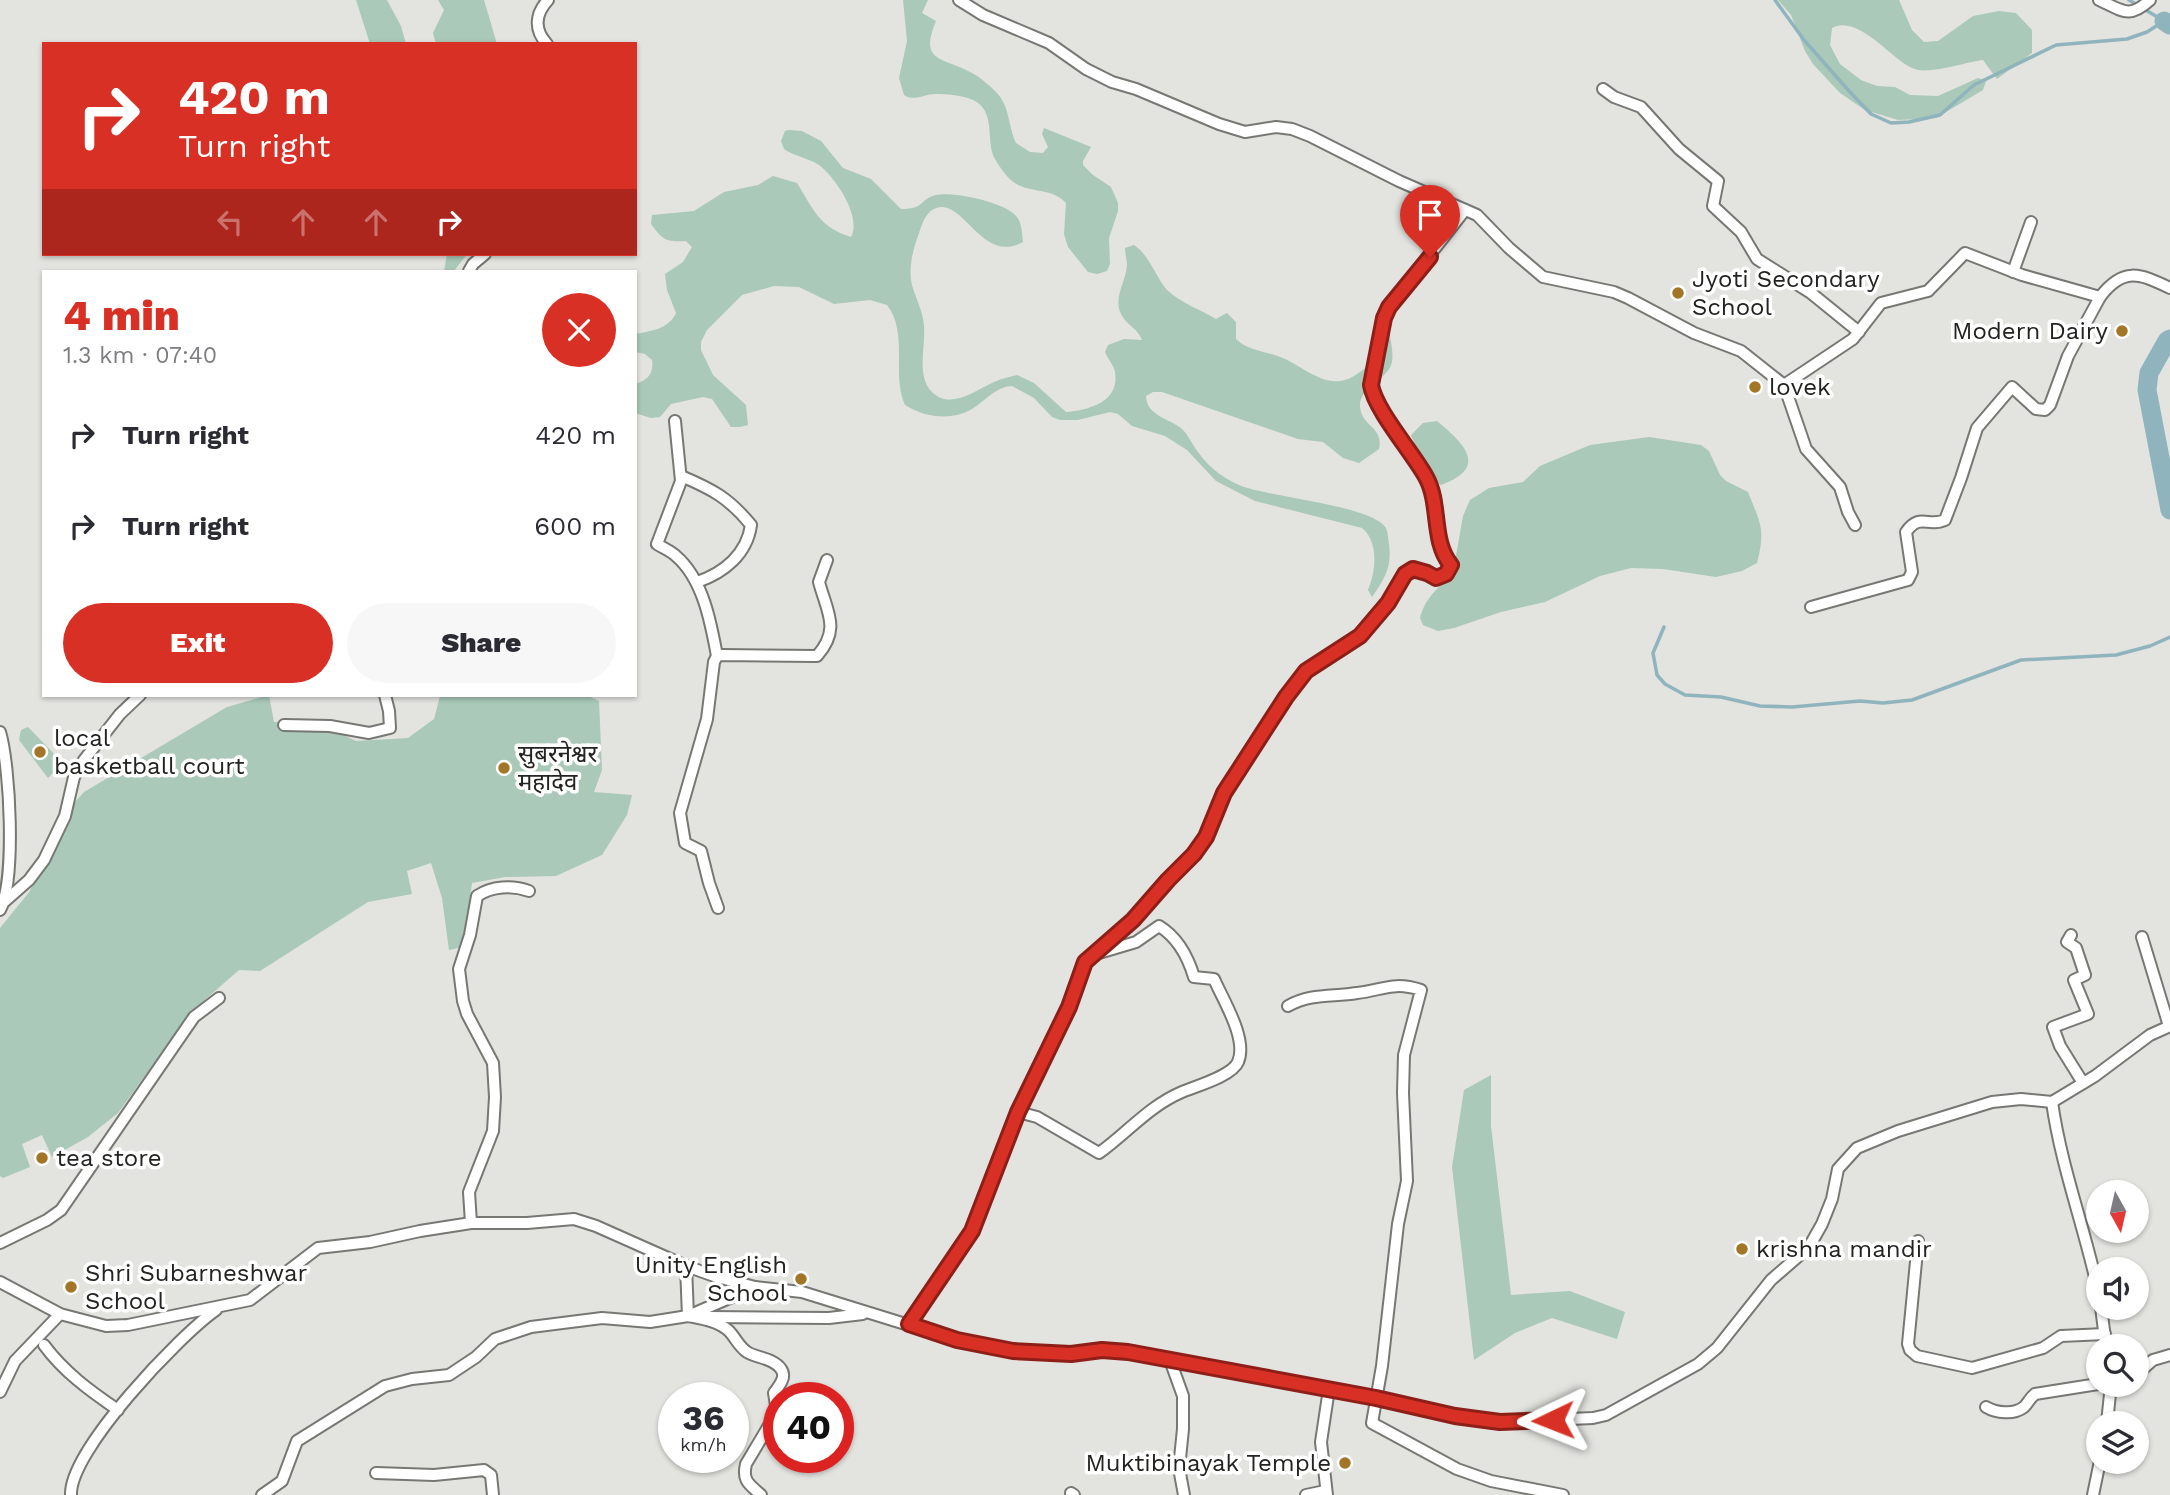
<!DOCTYPE html>
<html lang="en">
<head>
<meta charset="utf-8">
<style>
  :root { --surface:#fff; --page:#f7f7f7; --text:#2b2b33; --muted:#7c7c81; --accent:#d93025 }
  body { margin:0; font-family:"Work Sans","Noto Sans Devanagari",sans-serif; background:var(--page); color:var(--text); height:100vh; display:flex; flex-direction:column; font-size:26px; white-space:nowrap }
  * { box-sizing:border-box; margin:0 }
  p { font-size:23px; color:var(--muted) }
  .icon { flex:none; width:38px; height:38px; fill:none; stroke:currentColor; stroke-width:2; stroke-linecap:round; stroke-linejoin:round }
  .map { position:relative; flex:1; overflow:hidden }
  .sheet { position:absolute; left:42px; top:270px; width:595px; height:427px; display:flex; flex-direction:column; background:var(--surface); border-radius:0px; box-shadow:0 2px 5px #0004 }
  .sheet>* { flex:none }
  .banner { position:absolute; left:42px; top:42px; width:595px; height:214px; border-radius:0px; box-shadow:0 2px 5px #0004; background:#d93025; color:#fff; overflow:hidden }
  .needle { width:46px; rotate:172deg }
  .buttons { position:absolute; left:2086px; top:1180px; display:grid; gap:14px }
  .buttons a { display:grid; place-items:center; width:63px; height:63px; border-radius:50%; background:var(--surface); box-shadow:0 2px 5px #0004; font-size:35px }
  .speed { position:absolute; left:658px; top:1382px; display:flex; gap:14px; font-size:35px; font-weight:700; text-align:center }
  .speed>* { display:grid; place-content:center; width:91px; height:91px; border-radius:50%; background:var(--surface); box-shadow:0 2px 5px #0004; line-height:1 }
  .speed small { font-size:18px; font-weight:400 }
  .speed .limit { border:10px solid #d22; background:#fff; color:#111 }
  .pin { position:absolute; display:grid; place-items:center; width:60px; height:60px; color:#fff; margin:-72px -30px; border-radius:50% 50% 50% 0; rotate:-45deg; box-shadow:0 0 7px #0007 }
  .pin .icon { rotate:45deg }
  .me { position:absolute; width:77px; margin:-38px; rotate:268deg; stroke-linejoin:round; filter:drop-shadow(0 0 5px #0008) }
  .turn { display:flex; align-items:center; gap:24px; height:147px; padding:0 21px; font-size:32px }
  .turn .icon { width:91px; height:91px; stroke-width:2.5 }
  .turn b { display:block; font-size:49px; line-height:60px }
  .lanes { display:flex; align-items:center; height:66px; padding:0 21px; background:#0003; justify-content:center; gap:35px; direction:ltr }
  .lanes .off { opacity:.35 }
  .round { display:grid; place-items:center; flex:none; width:74px; height:74px; border-radius:37px; background:var(--page) }
  .overview { display:flex; align-items:center; justify-content:space-between; height:119px; padding:0 21px }
  h1 { font-size:42px; font-weight:800; line-height:52px; color:var(--accent) }
  .button { display:flex; gap:14px; margin-top:auto; padding:14px 21px }
  .button a { flex:1; height:80px; border-radius:42px; background:var(--accent); color:#fff; font-size:28px; font-weight:800; line-height:80px; text-align:center }
  .button a+a { background:var(--page); color:var(--text) }
  ul { padding:0; list-style:none }
  li { display:flex; align-items:center; gap:21px; height:91px; padding:0 21px }
  li div { flex:1 }
  li b { display:block; font-size:26px }
  li em { font-style:normal }
  .map>svg:first-child { display:block }
  .green { fill:#aac9b8 }
  .lines { fill:none; stroke-linecap:round; stroke-linejoin:round }
  .stream { stroke:#90b4bd; stroke-width:3.5 }
  .river { stroke:#90b4bd; stroke-width:19 }
  .minor-casing { stroke:#777774; stroke-width:14 }
  .minor { stroke:#fff; stroke-width:10 }
  .route-casing { stroke:#8d1f18; stroke-width:18 }
  .route { stroke:#d93025; stroke-width:12 }
  .poi-dot { fill:#a37527; stroke:#fff; stroke-width:2.5 }
  .labels { text-anchor:middle; dominant-baseline:central; stroke-width:7; stroke-linejoin:round; paint-order:stroke }
  .poi-label { font-size:24px; fill:#232321; stroke:#fff; text-anchor:start }
</style>
</head>
<body>
<div class="map">
<svg width="2170" height="1495" viewBox="0 0 2170 1495">
  <rect width="100%" height="100%" fill="#e3e3df"/>
  <g class="green">
    <polygon points="356,0 387,0 401,26 406,44 370,44"/>
    <polygon points="438,0 484,0 497,44 439,44 435,41 433,33 444,10"/>
    <path d="M903,0H928L922,13L936,21C919,62 941,57 970,72C979,76 989,85 996,92C1010,106 1008,126 1016,143L1030,152L1043,153L1048,147L1042,134L1044,128L1091,147L1083,161V165L1093,175L1111,187L1118,203V211L1109,238L1110,264L1107,271L1097,274L1088,272L1068,247L1064,234L1066,203C1052,187 1028,194 1012,181C1006,176 999,166 995,159C985,142 997,111 973,100C962,95 947,94 935,94C924,94 914,102 904,95L899,78L907,41Z"/>
    <path d="M1778,0H1899L1912,30L1924,42L1938,41L1973,16L1999,11L2016,13L2032,30V53L1997,79L1983,60C1965,62 1927,76 1912,68C1890,58 1858,14 1832,28L1830,45L1840,64L1861,80L1877,86L1895,87L1910,95L1938,96L1978,78L1986,81L1983,90L1936,118L1898,120L1865,110L1840,93L1813,64L1805,51L1791,15Z"/>
    <path d="M789,130L802,131L821,141L843,168L871,179L901,209C926,209 919,199 936,195C953,191 1005,202 1016,216C1022,222 1022,234 1023,242C980,266 962,191 932,210C925,215 922,224 919,233C913,249 908,268 912,285C916,299 923,311 924,326C926,348 914,382 937,396C954,407 977,390 992,383C1000,379 1009,377 1017,375L1034,383L1066,412C1089,410 1120,402 1115,372C1114,365 1108,360 1105,352L1108,345L1124,339L1142,340C1138,328 1126,325 1121,314C1113,297 1126,282 1127,265C1127,260 1125,254 1125,248L1134,245C1150,256 1155,276 1167,290C1179,302 1201,310 1216,319L1227,313L1236,322V339C1249,352 1269,351 1285,359C1308,370 1329,391 1354,376C1360,372 1367,368 1371,362C1377,350 1374,337 1378,325L1388,323C1389,335 1394,350 1392,362C1388,380 1359,387 1360,406C1361,427 1384,426 1379,449L1359,463L1343,458L1323,442L1298,439L1162,392H1153L1146,396C1147,417 1170,418 1183,430C1188,435 1191,442 1195,448C1206,464 1220,477 1239,485C1266,497 1372,505 1386,528C1388,532 1388,539 1389,544C1392,567 1385,578 1372,597L1368,590C1376,571 1379,542 1362,528L1255,501L1216,481L1187,450L1165,436L1132,426L1118,414L1110,412L1078,420H1060L1052,417L1034,398L1012,386C994,387 985,402 970,410C950,421 924,417 905,405C891,374 909,334 887,305L870,300L834,304L799,287L774,286L742,295L707,330L701,342V350L713,375L746,405L748,425L740,427H731L712,399L703,397L671,404L660,417L651,418L635,413V384C648,380 654,373 652,360L645,354L635,352V334C651,331 669,329 676,313L667,290L665,274L683,262L692,247L686,241C665,242 663,240 651,224L652,215L694,211L724,192L758,185L773,176L797,183C814,210 819,227 851,237C862,217 836,178 819,165C808,158 794,156 784,149L781,141L785,131Z"/>
    <polygon points="447,254 467,254 454,271 444,271"/>
    <path d="M1437,421C1462,442 1491,467 1441,485C1424,473 1419,454 1411,435L1423,423Z"/>
    <path d="M1649,437L1701,445L1709,451L1720,475L1726,481L1748,492C1760,523 1766,528 1757,563L1742,571L1716,577L1663,569L1631,568L1600,576L1545,602L1501,612L1454,628L1438,631L1423,625L1420,618C1427,591 1444,588 1454,567L1463,516L1470,500L1489,488L1523,482L1540,466L1590,445Z"/>
    <polygon points="269,695 274,722 316,722 356,741 408,738 434,719 440,696 586,695 599,701 602,770 594,792 632,795 627,815 602,855 556,876 505,877 472,883 463,947 449,950 442,898 431,863 407,871 412,894 368,902 260,971 239,970 192,1011 118,1113 88,1137 52,1157 42,1135 22,1144 30,1167 3,1178 0,1176 0,928 30,891 54,825 84,792 227,707"/>
    <polygon points="28,727 63,763 48,778 19,740 21,730"/>
    <polygon points="1491,1075 1491,1126 1511,1295 1570,1291 1625,1312 1617,1339 1552,1318 1515,1333 1474,1360 1452,1167 1464,1090"/>
  </g>
  <g class="lines">
    <g class="stream">
      <polyline points="1775,0 1804,40 1849,91 1871,114 1891,123 1909,122 1940,115 1974,85 2056,45 2127,39 2147,32 2164,21 2129,0"/>
      <polyline points="1664,627 1653,653 1657,675 1665,684 1685,695 1721,697 1760,706 1792,707 1860,701 1883,703 1912,700 2021,660 2116,655 2150,646 2170,637"/>
    </g>
    <g class="river">
      <polyline points="2164,21 2170,25"/>
      <polyline points="2170,339 2167,341 2149,373 2147,390 2170,510"/>
    </g>
    <defs>
      <g id="minor">
        <path d="M959,0L983,15L1049,43L1086,69L1112,82L1136,89L1219,124L1245,132L1276,127L1292,129L1310,136L1399,181L1477,215L1509,248L1543,277L1614,292L1628,298L1694,333L1741,351L1784,385L1853,339L1881,303L1928,291L1965,253L2022,275L2100,297C2123,267 2139,273 2170,288"/>
        <path d="M2099,0C2123,11 2129,19 2150,0"/>
        <path d="M547,44C534,30 535,14 548,0"/>
        <polyline points="1603,89 1614,97 1641,107 1679,149 1718,181 1713,206 1741,232 1757,259 1811,293 1859,332"/>
        <polyline points="469,271 473,264 485,254"/>
        <polyline points="2013,272 2031,222"/>
        <polyline points="1784,385 1806,449 1840,487 1848,512 1855,525"/>
        <path d="M675,421L681,481L657,544C663,548 671,551 676,556C703,579 711,623 717,656"/>
        <path d="M681,476C712,489 729,498 751,525C747,554 724,573 697,582"/>
        <path d="M1811,607L1908,580L1912,572L1906,532C1920,512 1928,528 1945,520L1961,478L1977,428L2012,387L2036,409L2045,410L2050,405L2068,356L2100,297"/>
        <polyline points="284,725 330,726 369,733 390,728 389,711 385,695"/>
        <path d="M0,732C10,765 16,880 0,910"/>
        <polyline points="4,902 29,880 44,860 65,816 74,777 84,760 120,714 140,695"/>
        <path d="M718,908L709,883L701,851L685,843L680,813L707,719L714,662L717,656L722,655L817,656C841,629 827,612 819,582L827,560"/>
        <polyline points="2071,935 2067,942 2076,948 2085,975 2074,980 2088,1014 2053,1027 2060,1046 2083,1083"/>
        <polyline points="2142,937 2169,1026"/>
        <path d="M1288,1006C1311,993 1332,997 1357,993C1383,990 1393,981 1421,990L1404,1055L1403,1093L1407,1181L1398,1224L1382,1366L1372,1423L1457,1469L1491,1481L1563,1495"/>
        <path d="M2052,1102C2061,1166 2084,1226 2098,1290"/>
        <path d="M1018,1112L1037,1117L1099,1153C1127,1133 1149,1106 1182,1092C1196,1086 1232,1076 1238,1062C1248,1039 1223,1000 1214,979L1194,977C1188,957 1177,937 1159,926L1136,942L1099,953"/>
        <path d="M471,1223L469,1192L493,1131L495,1097L493,1063L467,1014L463,1001L459,969L470,935L477,896C492,886 512,885 529,891"/>
        <polyline points="1918,1241 1908,1344 1910,1350 1917,1356 1972,1368 2043,1348 2061,1336 2105,1334"/>
        <polyline points="0,1243 47,1220 61,1210 194,1017 219,998"/>
        <polyline points="686,1266 688,1316"/>
        <polyline points="0,1282 60,1314 106,1326 128,1325 250,1300 318,1248 370,1242 420,1231 471,1223 527,1223 574,1219 596,1226 686,1266 717,1277 755,1287 802,1292 957,1340 1013,1351 1052,1354 1071,1354 1102,1350 1128,1352 1376,1398 1433,1412 1483,1420 1500,1422 1593,1418 1606,1415 1698,1364 1717,1348 1771,1280 1809,1247 1822,1224 1832,1199 1838,1169 1857,1148 1898,1131 1992,1102 2021,1099 2052,1102 2095,1076 2150,1035 2170,1026"/>
        <polyline points="2101,1307 2106,1346"/>
        <path d="M688,1316C703,1319 718,1321 729,1331C735,1337 739,1347 747,1352C756,1358 774,1358 781,1369C787,1377 779,1386 774,1393L777,1412L746,1464C742,1481 749,1484 761,1495"/>
        <polyline points="708,1317 829,1318 863,1314"/>
        <path d="M910,1324L972,1231L1018,1112L1069,1007L1085,962L1133,920L1168,880L1194,854L1206,837L1224,793L1286,697L1306,671L1360,636L1388,603L1405,574L1413,569L1427,573L1436,578L1446,574L1451,565C1431,541 1441,504 1426,477C1413,452 1375,411 1371,385L1384,318L1389,307L1465,210"/>
        <path d="M44,1345C64,1372 90,1391 118,1410"/>
        <polyline points="1170,1360 1183,1396 1183,1429 1179,1468 1184,1495"/>
        <polyline points="2137,1374 2153,1360 2170,1355"/>
        <polyline points="0,1392 15,1361 60,1314"/>
        <path d="M1986,1407C1996,1413 2014,1415 2024,1407C2028,1403 2030,1398 2035,1394L2098,1384"/>
        <polyline points="2107,1423 2111,1384"/>
        <polyline points="376,1473 434,1475 484,1470 491,1475 493,1495"/>
        <polyline points="1071,1493 1074,1495"/>
        <path d="M71,1495C69,1451 180,1335 216,1310"/>
        <polyline points="262,1495 282,1481 297,1441 385,1386 412,1379 449,1375 476,1357 495,1339 531,1327 602,1318 650,1322 688,1316 755,1287"/>
        <polyline points="1306,1495 1325,1491"/>
        <polyline points="1327,1495 1321,1442 1329,1389"/>
        <polyline points="2093,1495 2100,1461"/>
      </g>
    </defs>
    <use href="#minor" class="minor-casing"/>
    <use href="#minor" class="minor"/>
  </g>
  <g class="lines">
    <defs>
      <path id="route" d="M1430,257L1389,307L1384,318L1371,385C1375,410 1413,453 1426,477C1441,504 1431,541 1451,565L1446,574L1436,578L1427,573L1413,569L1405,574L1388,603L1360,636L1306,671L1286,697L1224,793L1206,837L1194,854L1168,880L1133,920L1085,962L1069,1007L1018,1112L972,1231L909,1324L957,1340L1013,1351L1071,1354L1102,1350L1128,1352L1376,1398L1455,1416L1500,1422L1553,1420"/>
    </defs>
    <use href="#route" class="route-casing"/>
    <use href="#route" class="route"/>
  </g>
  <g class="poi-dot">
    <circle cx="1678" cy="293" r="7"/>
    <circle cx="2122" cy="331" r="7"/>
    <circle cx="1755" cy="387" r="7"/>
    <circle cx="40" cy="752" r="7"/>
    <circle cx="504" cy="768" r="7"/>
    <circle cx="42" cy="1158" r="7"/>
    <circle cx="1742" cy="1249" r="7"/>
    <circle cx="801" cy="1279" r="7"/>
    <circle cx="71" cy="1287" r="7"/>
    <circle cx="1345" cy="1463" r="7"/>
  </g>
  <g class="labels">
    <g class="poi-label">
      <text x="1692" y="279">Jyoti Secondary<tspan x="1692" dy="28">School</tspan></text>
      <text x="2108" y="331" text-anchor="end">Modern Dairy</text>
      <text x="1769" y="387">lovek</text>
      <text x="54" y="738">local<tspan x="54" dy="28">basketball court</tspan></text>
      <text x="518" y="754">सुबरनेश्वर<tspan x="518" dy="28">महादेव</tspan></text>
      <text x="56" y="1158">tea store</text>
      <text x="1756" y="1249">krishna mandir</text>
      <text x="787" y="1265" text-anchor="end">Unity English<tspan x="787" dy="28">School</tspan></text>
      <text x="85" y="1273">Shri Subarneshwar<tspan x="85" dy="28">School</tspan></text>
      <text x="1331" y="1463" text-anchor="end">Muktibinayak Temple</text>
    </g>
  </g>
</svg>
<div class="buttons">
<a><svg class="needle" viewBox="-14 -14 28 28"><path d="M0-13l5 13h-10z" fill="#e53935"/><path d="M0 13l5-13h-10z" fill="#7c7c81"/></svg></a>
<a><svg class="icon" aria-label="sound" viewBox="0 0 24 24"><path d="M4 9h4l5-4v14l-5-4H4zM17 9q2 3 0 6"/></svg></a>
<a><svg class="icon" aria-label="search" viewBox="0 0 24 24"><circle cx="10" cy="10" r="6"/><path d="M15 15l6 6"/></svg></a>
<a><svg class="icon" aria-label="layers" viewBox="0 0 24 24"><path d="M12 4l9 5-9 5-9-5zM3 14l9 5 9-5"/></svg></a>
</div>
<div class="speed"><div>36<small>km/h</small></div><div class="limit">40</div></div>
<div class="pin" style="left:1430px;top:257px;background:#d93025"><svg class="icon" aria-label="arrive" viewBox="0 0 24 24"><path d="M6 21V4h12l-3 4 3 4H6"/></svg></div>
<svg class="me" style="left:1553px;top:1420px" viewBox="-20 -20 40 40"><path d="M0-17L14 15 0 8-14 15z" fill="#d93025" stroke="#fff" stroke-width="4"/></svg>
<div class="banner">
<div class="turn"><svg class="icon" aria-label="right" viewBox="0 0 24 24"><path d="M7 20v-9h11M14 6l5 5-5 5"/></svg><div><b>420 m</b>Turn right</div></div>
<div class="lanes"><svg class="icon off" aria-label="left" viewBox="0 0 24 24"><path d="M17 20v-9H6M10 6l-5 5 5 5"/></svg><svg class="icon off" aria-label="ahead" viewBox="0 0 24 24"><path d="M12 20V5M6 11l6-6 6 6"/></svg><svg class="icon off" aria-label="ahead" viewBox="0 0 24 24"><path d="M12 20V5M6 11l6-6 6 6"/></svg><svg class="icon" aria-label="right" viewBox="0 0 24 24"><path d="M7 20v-9h11M14 6l5 5-5 5"/></svg></div>
</div>
<section class="sheet">
<div class="overview"><div><h1>4 min</h1><p>1.3 km · 07:40</p></div><a class="round" style="background:#d93025;color:#fff"><svg class="icon" aria-label="close" viewBox="0 0 24 24"><path d="M6 6l12 12M18 6L6 18"/></svg></a></div>
<ul>
<li><svg class="icon" aria-label="right" viewBox="0 0 24 24"><path d="M7 20v-9h11M14 6l5 5-5 5"/></svg><div><b>Turn right</b></div><em>420 m</em></li>
<li><svg class="icon" aria-label="right" viewBox="0 0 24 24"><path d="M7 20v-9h11M14 6l5 5-5 5"/></svg><div><b>Turn right</b></div><em>600 m</em></li>
</ul>
<div class="button"><a>Exit</a><a>Share</a></div>
</section>
</div>
</body>
</html>
